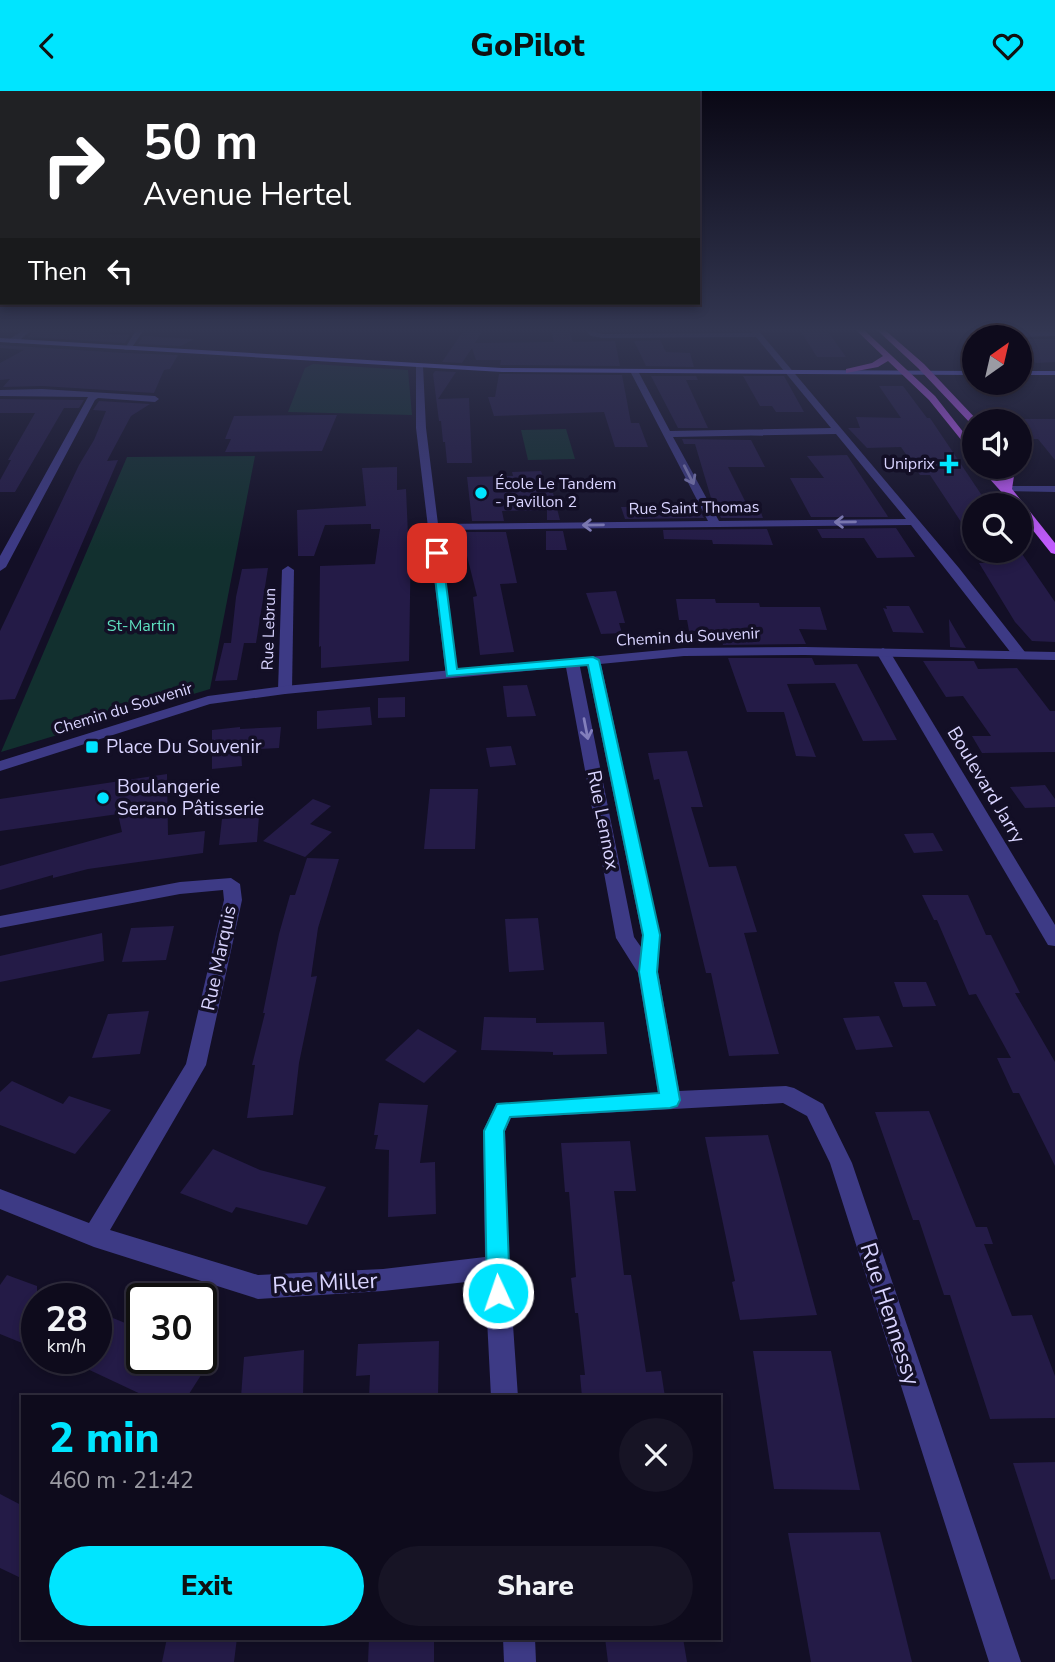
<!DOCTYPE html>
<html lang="en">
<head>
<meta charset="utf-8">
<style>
  :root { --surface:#0e0b1c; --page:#171425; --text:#f1f3f6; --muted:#9b9ba3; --line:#2e2b3b; --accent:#00e5ff }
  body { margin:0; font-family:"Nunito Sans",sans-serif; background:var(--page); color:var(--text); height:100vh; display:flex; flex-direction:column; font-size:26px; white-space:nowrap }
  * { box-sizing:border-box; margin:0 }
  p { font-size:23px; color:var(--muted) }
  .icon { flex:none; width:38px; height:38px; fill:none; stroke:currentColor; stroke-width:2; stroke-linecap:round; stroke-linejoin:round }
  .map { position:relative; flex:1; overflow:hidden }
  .sheet { position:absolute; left:21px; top:1304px; width:700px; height:245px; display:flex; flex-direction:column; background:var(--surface); border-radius:0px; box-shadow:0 4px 10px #0003,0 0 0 2px var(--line) }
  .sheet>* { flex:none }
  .hud { position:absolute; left:0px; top:0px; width:700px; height:214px; box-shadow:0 4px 10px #0003,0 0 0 2px var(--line); background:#202124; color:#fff; overflow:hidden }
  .needle { width:46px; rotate:34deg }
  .fabs { position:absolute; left:962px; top:234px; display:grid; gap:14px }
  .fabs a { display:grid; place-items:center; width:70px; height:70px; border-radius:50%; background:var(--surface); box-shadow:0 4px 10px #0003,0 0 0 2px var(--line); font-size:35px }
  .speed { position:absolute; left:21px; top:1192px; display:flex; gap:14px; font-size:35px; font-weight:700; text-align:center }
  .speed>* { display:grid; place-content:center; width:91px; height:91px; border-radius:50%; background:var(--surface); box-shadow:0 4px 10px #0003,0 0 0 2px var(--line); line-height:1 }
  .speed small { font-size:18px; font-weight:400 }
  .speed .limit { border:4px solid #111; border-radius:10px; background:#fff; color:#111 }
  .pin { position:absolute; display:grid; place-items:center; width:60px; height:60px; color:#fff; margin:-30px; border-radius:14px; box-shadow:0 4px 10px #0006 }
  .me { position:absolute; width:77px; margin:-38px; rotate:357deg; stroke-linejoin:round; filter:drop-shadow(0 0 5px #0008) }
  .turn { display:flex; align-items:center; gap:24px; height:147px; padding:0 28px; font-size:32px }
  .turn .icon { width:91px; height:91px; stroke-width:2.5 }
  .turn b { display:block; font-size:49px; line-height:60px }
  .then { display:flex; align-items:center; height:66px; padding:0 28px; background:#0003; gap:14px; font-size:26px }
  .round { display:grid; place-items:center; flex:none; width:74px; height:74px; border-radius:37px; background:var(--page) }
  .head { display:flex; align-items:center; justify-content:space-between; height:119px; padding:0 28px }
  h1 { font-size:42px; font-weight:800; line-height:52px; color:var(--accent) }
  .button { display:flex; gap:14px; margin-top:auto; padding:14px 28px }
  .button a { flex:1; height:80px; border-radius:42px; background:var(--accent); color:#111; font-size:28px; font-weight:800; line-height:80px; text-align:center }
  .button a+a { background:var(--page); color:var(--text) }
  header { display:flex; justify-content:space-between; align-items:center; height:91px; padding:0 28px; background:var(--accent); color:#111; font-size:32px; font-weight:800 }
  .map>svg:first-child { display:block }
  .green { fill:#12302f }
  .building { fill:#241b47 }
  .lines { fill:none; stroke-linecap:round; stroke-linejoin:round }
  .minor { fill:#3d3a85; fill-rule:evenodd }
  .tertiary { fill:#3d3a85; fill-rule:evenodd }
  .secondary { fill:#6f6bff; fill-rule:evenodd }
  .primary { fill:#c25bff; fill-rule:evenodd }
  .oneway { stroke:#837fbc }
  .route { fill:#00e5ff; stroke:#0095a6; stroke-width:2 }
  .poi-dot { fill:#00e5ff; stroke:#130f26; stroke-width:2.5 }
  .labels { text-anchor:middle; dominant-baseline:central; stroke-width:7; stroke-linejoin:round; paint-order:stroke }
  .far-poi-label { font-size:16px; fill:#d9d4ff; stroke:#130f26; text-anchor:end }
  .far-street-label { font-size:16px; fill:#d9d4ff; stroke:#130f26 }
  .far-park-label { font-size:16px; fill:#5fe0c0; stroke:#130f26 }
  .poi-label { font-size:19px; fill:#d9d4ff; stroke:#130f26; text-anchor:start }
  .street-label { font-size:19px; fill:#d9d4ff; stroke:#130f26 }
  .near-street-label { font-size:23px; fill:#d9d4ff; stroke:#130f26 }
</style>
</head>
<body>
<header><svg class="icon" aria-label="back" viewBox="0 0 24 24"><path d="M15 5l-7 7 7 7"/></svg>GoPilot<svg class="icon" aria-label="heart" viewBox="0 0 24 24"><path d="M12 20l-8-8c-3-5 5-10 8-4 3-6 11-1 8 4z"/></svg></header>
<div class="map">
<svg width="1055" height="1571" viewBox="0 0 1055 1571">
  <rect width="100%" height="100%" fill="#130f26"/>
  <g class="green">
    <polygon points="313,273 408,279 412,324 288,321 305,277"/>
    <polygon points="566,338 575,368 528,369 521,339"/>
    <polygon points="255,365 210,598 1,661 127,366"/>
  </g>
  <g class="building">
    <polygon points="34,239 100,239 96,242 130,244 125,252 28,246"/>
    <polygon points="464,239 482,241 475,252 554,251 551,239 569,239 573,251 615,250 620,275 500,274 501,269 476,269 472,257 462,272 442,271"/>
    <polygon points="801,241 828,241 846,266 817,266"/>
    <polygon points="143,245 194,248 181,255 138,253"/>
    <polygon points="1020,248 1055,248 1055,271 1036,272 1020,259"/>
    <polygon points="660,249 666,261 690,262 694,276 646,275 634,250"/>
    <polygon points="0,254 124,262 178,264 170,278 164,279 154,302 42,295 3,296 10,288 0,289 0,272 24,259 0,257"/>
    <polygon points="435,280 456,281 438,308 469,307 472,372 447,372 445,351 443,351 441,330 439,330 433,283"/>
    <polygon points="499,283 622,284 631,332 639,332 648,356 615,356 604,321 494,325 488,306 495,306"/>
    <polygon points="651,285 696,285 698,289 686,289 708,337 678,337"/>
    <polygon points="743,285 784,285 804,321 776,321 772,315 760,315"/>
    <polygon points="879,295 903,295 927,327 930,327 989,415 975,415 975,452 930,384 920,384 901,356 867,357 848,337 860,337 856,326 901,327"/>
    <polygon points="0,308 84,309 79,317 64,317 15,401 0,401 0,389 11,369 8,369 35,322 0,322"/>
    <polygon points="99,310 150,313 131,325 107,370 118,369 15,608 0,609 0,540 79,374 94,349 106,320 93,319"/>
    <polygon points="310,324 337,324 322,360 225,361 231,348 225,348 234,325"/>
    <polygon points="1020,328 1055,328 1055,369 1038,348 1028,348 1020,341"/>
    <polygon points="682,348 751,349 765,376 728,376 748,416 759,416 763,427 721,427 711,407 695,353 684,353"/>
    <polygon points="847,364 887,424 888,426 811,426 790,387 824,387 807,365"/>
    <polygon points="397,376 397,399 406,398 408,444 411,444 409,570 321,577 321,555 319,556 320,475 375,473 380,438 371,438 371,433 325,434 314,465 298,465 297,419 366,415 362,377"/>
    <polygon points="541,380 549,402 553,402 560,429 547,429 547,419 502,420 504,430 472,430 467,386 513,385 512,381"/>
    <polygon points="686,415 697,415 704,427 625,428 621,416"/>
    <polygon points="896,437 915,466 877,467 864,447 822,447 817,438"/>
    <polygon points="767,438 773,454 713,453 712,449 664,448 663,439"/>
    <polygon points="546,440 563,440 567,459 546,459"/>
    <polygon points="465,441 506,441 517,492 500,493 514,561 480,564 473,506 477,505 467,465"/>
    <polygon points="980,460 1020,460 1055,511 1055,551 1032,550 1015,531 979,472 987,472"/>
    <polygon points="268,477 256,552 244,552 237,589 215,590 224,552 231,552 236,506 242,478"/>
    <polygon points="616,500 625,532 619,532 622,542 601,543 586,502"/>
    <polygon points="676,508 715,508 716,512 759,512 760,516 820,516 827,539 799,538 806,553 723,554 719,541 689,540 687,529 679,529"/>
    <polygon points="886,515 909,515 924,542 893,541 883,517 887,518"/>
    <polygon points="949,528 966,557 950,556"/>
    <polygon points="728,567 812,567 815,574 857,573 897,649 863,650 835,592 787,593 816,666 796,665 784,621 747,621"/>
    <polygon points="923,570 974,570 978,578 1017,577 1050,620 1055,620 1055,661 982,662 972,645 991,645 963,605 946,606"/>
    <polygon points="527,594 536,625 507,626 503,595"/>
    <polygon points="405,606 405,626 378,627 378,607"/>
    <polygon points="370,616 372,634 317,638 317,620"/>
    <polygon points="240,636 240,638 281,636 279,657 241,659 242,675 212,678 212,639"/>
    <polygon points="511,655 516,674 490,676 486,657"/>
    <polygon points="687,660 703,716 691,716 709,776 736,775 757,841 744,842 779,963 729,965 711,882 706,882 659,688 654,689 648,662"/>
    <polygon points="167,683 168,744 205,740 203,762 88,778 53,787 53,784 0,799 0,775 122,741 118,723 0,740 0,708"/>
    <polygon points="1045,694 1055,708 1055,716 1025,717 1010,696"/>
    <polygon points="430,698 478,698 475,758 424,758"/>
    <polygon points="313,708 331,715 310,733 332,741 305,766 263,750"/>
    <polygon points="259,725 257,751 219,754 222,728"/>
    <polygon points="933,742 943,760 914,762 904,743"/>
    <polygon points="307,767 339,768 318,837 311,886 317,885 299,972 293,1024 247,1027 255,974 252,974 265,922 263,922 279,843 290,804 295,804"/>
    <polygon points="922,804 968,804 986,844 991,844 1020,902 1015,902 1055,971 1055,1075 1019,1002 1013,1002 997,967 1011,967 976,903 969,904 937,829 934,829"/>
    <polygon points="538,827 544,879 509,881 505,828"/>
    <polygon points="174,835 166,869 122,871 131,837"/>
    <polygon points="102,842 104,870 0,891 0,865"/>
    <polygon points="894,891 926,891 936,915 903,916"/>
    <polygon points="149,920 140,963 92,967 108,923"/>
    <polygon points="879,925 893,956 856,959 843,927"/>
    <polygon points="484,926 536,927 536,932 604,931 607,963 553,964 553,961 481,959"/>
    <polygon points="418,938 457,960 424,992 385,969"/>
    <polygon points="12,990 63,1013 69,1005 111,1019 75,1063 0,1034 0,1001"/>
    <polygon points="379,1012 428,1014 420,1072 435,1071 436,1123 388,1126 389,1059 375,1058 378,1044 374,1044"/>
    <polygon points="929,1020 976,1136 987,1136 993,1153 984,1153 1012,1225 1032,1224 1055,1285 1055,1327 990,1328 950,1204 944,1204 919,1129 913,1129 875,1021"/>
    <polygon points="768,1044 817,1224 740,1229 732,1191 735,1190 705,1046"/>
    <polygon points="630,1050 636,1100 614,1100 624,1184 631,1184 646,1281 661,1280 665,1306 582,1306 580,1284 585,1284 578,1222 575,1222 571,1187 576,1186 569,1101 565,1101 561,1052"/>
    <polygon points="213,1058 260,1079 326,1096 307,1134 236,1116 232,1122 180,1102"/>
    <polygon points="7,1184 37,1195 37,1240 27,1254 0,1243 0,1194"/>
    <polygon points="96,1220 142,1239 142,1267 212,1267 187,1306 147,1306 64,1267 96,1267"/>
    <polygon points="439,1250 438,1306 369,1306 370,1284 356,1285 358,1253"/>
    <polygon points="304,1259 303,1306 241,1306 244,1266"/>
    <polygon points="753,1260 831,1260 860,1399 774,1398"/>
    <polygon points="1055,1371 1055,1488 1051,1489 1013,1372"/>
    <polygon points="0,1403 23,1415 23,1488 0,1477"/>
    <polygon points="880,1441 912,1571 811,1571 788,1442"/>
    <polygon points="167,1547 237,1547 234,1571 162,1571"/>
    <polygon points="369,1547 434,1547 434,1571 368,1571"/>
    <polygon points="605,1547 683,1547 687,1571 608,1571"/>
  </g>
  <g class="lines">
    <g class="minor">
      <polygon points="23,239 32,239 16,252 10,252 10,248"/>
      <polygon points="136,239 144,239 130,259 124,259"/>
      <path d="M586,239L603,243L752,242L750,239H758L959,477L1025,561V567H1015L911,434L439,439L458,582L451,586L446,585L416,337V273L423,275L426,337L438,433L708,430L630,280L634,278L638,280L670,340L831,337L756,246L603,247L591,245ZM836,343L906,428L719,430L673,346Z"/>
      <polygon points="981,239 1055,241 1055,245 1012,246"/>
      <polygon points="42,298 155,305 159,308 155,311 98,307 95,309 6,476 0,480 0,465 88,306 0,305 0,299"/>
      <polygon points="1007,395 1055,395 1055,401 1003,400 1002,398"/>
      <polygon points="288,475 294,479 292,599 285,603 278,599 282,479"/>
      <polygon points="883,557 890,561 1055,834 1055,855 1048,854 876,561"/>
      <polygon points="593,565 600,569 660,844 658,881 679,1000 786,995 794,997 823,1013 852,1072 1021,1571 989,1571 830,1072 807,1025 783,1012 511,1027 505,1040 509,1176 518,1306 491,1306 485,1189 383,1200 258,1208 94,1156 0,1118 0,1098 89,1132 186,973 224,809 223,799 180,803 0,837 0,825 180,791 231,787 240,793 242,809 206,974 110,1139 258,1184 383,1178 485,1166 483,1040 496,1013 658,1002 638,882 616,847 565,571 572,567 579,571 634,846 641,856 642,844 586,569"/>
      <polygon points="503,1547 535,1547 536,1571 504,1571"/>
    </g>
    <polygon class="tertiary" points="805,556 1055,561 1055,569 805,564 684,565 285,603 210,613 0,680 0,670 208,605 285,595 684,557"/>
    <g class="secondary">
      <polygon points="0,247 502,277 975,280 975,284 502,281 0,251"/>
      <rect x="1020" y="280" width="35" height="4"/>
    </g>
    <g class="primary">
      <polygon points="856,239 864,239 935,305 975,356 975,366 929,309 888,270 878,276 846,282 846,278 872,272 883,265"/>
      <polygon points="877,239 885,239 924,273 979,331 972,334 918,277"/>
      <polygon points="979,376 990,376 1003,389 999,376 1009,376 1014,385 1012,398 1055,452 1055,463 1051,462 1020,423 1020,415 1014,415"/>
    </g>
  </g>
  <defs><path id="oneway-shaft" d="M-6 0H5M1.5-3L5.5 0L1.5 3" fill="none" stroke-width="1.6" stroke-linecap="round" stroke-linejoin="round" transform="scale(1.75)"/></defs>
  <g class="oneway">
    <use href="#oneway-shaft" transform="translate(689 384) rotate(63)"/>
    <use href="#oneway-shaft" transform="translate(845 431) rotate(179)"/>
    <use href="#oneway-shaft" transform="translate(593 434) rotate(179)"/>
    <use href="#oneway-shaft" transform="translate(586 638) rotate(79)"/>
  </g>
  <linearGradient id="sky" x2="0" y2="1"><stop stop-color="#0a0815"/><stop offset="0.52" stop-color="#333752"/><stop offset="1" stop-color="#333752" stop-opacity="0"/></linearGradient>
  <rect width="1055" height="459" fill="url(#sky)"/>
  <polygon class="route" points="437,458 442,462 457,578 593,566 599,569 660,844 657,881 680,1009 677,1015 670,1017 510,1026 504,1040 510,1202 506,1209 498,1212 490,1209 487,1202 484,1040 497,1013 659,1002 639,881 643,844 588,574 447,585 432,462"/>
  <g class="poi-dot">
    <path d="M945.5 362.5h7v7h7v7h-7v7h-7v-7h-7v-7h7z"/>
    <circle cx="481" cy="402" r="7"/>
    <rect x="85" y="649" width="14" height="14" rx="3.5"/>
    <circle cx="103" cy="707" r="7"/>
  </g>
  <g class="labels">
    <g class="far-poi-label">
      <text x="935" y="373">Uniprix</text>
      <text x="495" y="393" text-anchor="start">École Le Tandem<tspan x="495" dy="18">- Pavillon 2</tspan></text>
    </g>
    <g class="far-street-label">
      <text transform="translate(694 417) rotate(-1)">Rue Saint Thomas</text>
      <text transform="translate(269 538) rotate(-88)">Rue Lebrun</text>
      <text transform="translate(688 546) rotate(-3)">Chemin du Souvenir</text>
      <text transform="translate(123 618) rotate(-17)">Chemin du Souvenir</text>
    </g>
    <g class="far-park-label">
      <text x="141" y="535">St-Martin</text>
    </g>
    <g class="poi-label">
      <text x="106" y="656">Place Du Souvenir</text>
      <text x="117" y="696">Boulangerie<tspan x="117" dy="22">Serano Pâtisserie</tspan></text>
    </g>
    <g class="street-label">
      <text transform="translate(986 694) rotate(59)">Boulevard Jarry</text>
      <text transform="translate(603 729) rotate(79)">Rue Lennox</text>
      <text transform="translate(219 867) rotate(-78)">Rue Marquis</text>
    </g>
    <g class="near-street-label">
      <text transform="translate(325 1192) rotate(-3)">Rue Miller</text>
      <text transform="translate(890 1223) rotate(72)">Rue Hennessy</text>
    </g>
  </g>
</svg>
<div class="fabs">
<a><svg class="needle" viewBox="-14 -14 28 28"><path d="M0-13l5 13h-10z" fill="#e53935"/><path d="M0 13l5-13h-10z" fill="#9b9ba3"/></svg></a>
<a><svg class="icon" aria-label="sound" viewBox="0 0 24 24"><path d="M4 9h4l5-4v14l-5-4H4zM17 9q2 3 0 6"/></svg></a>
<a><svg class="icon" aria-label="search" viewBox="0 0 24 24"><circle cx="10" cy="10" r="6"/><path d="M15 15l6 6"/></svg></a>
</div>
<div class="speed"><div>28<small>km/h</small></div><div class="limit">30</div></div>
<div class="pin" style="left:437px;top:462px;background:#d93025"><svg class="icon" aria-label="arrive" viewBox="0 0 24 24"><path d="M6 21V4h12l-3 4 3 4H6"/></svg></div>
<svg class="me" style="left:498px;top:1202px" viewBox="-20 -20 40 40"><circle r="17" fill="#00e5ff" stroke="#fff" stroke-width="3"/><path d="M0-11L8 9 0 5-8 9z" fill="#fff"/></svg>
<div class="hud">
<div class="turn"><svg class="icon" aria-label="right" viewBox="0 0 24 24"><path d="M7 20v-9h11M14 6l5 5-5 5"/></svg><div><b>50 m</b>Avenue Hertel</div></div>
<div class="then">Then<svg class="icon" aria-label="left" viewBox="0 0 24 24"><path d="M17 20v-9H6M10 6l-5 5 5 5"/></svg></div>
</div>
<section class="sheet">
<div class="head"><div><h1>2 min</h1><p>460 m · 21:42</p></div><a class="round"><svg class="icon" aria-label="close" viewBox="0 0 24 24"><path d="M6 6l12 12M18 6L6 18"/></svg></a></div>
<div class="button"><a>Exit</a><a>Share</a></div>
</section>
</div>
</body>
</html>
